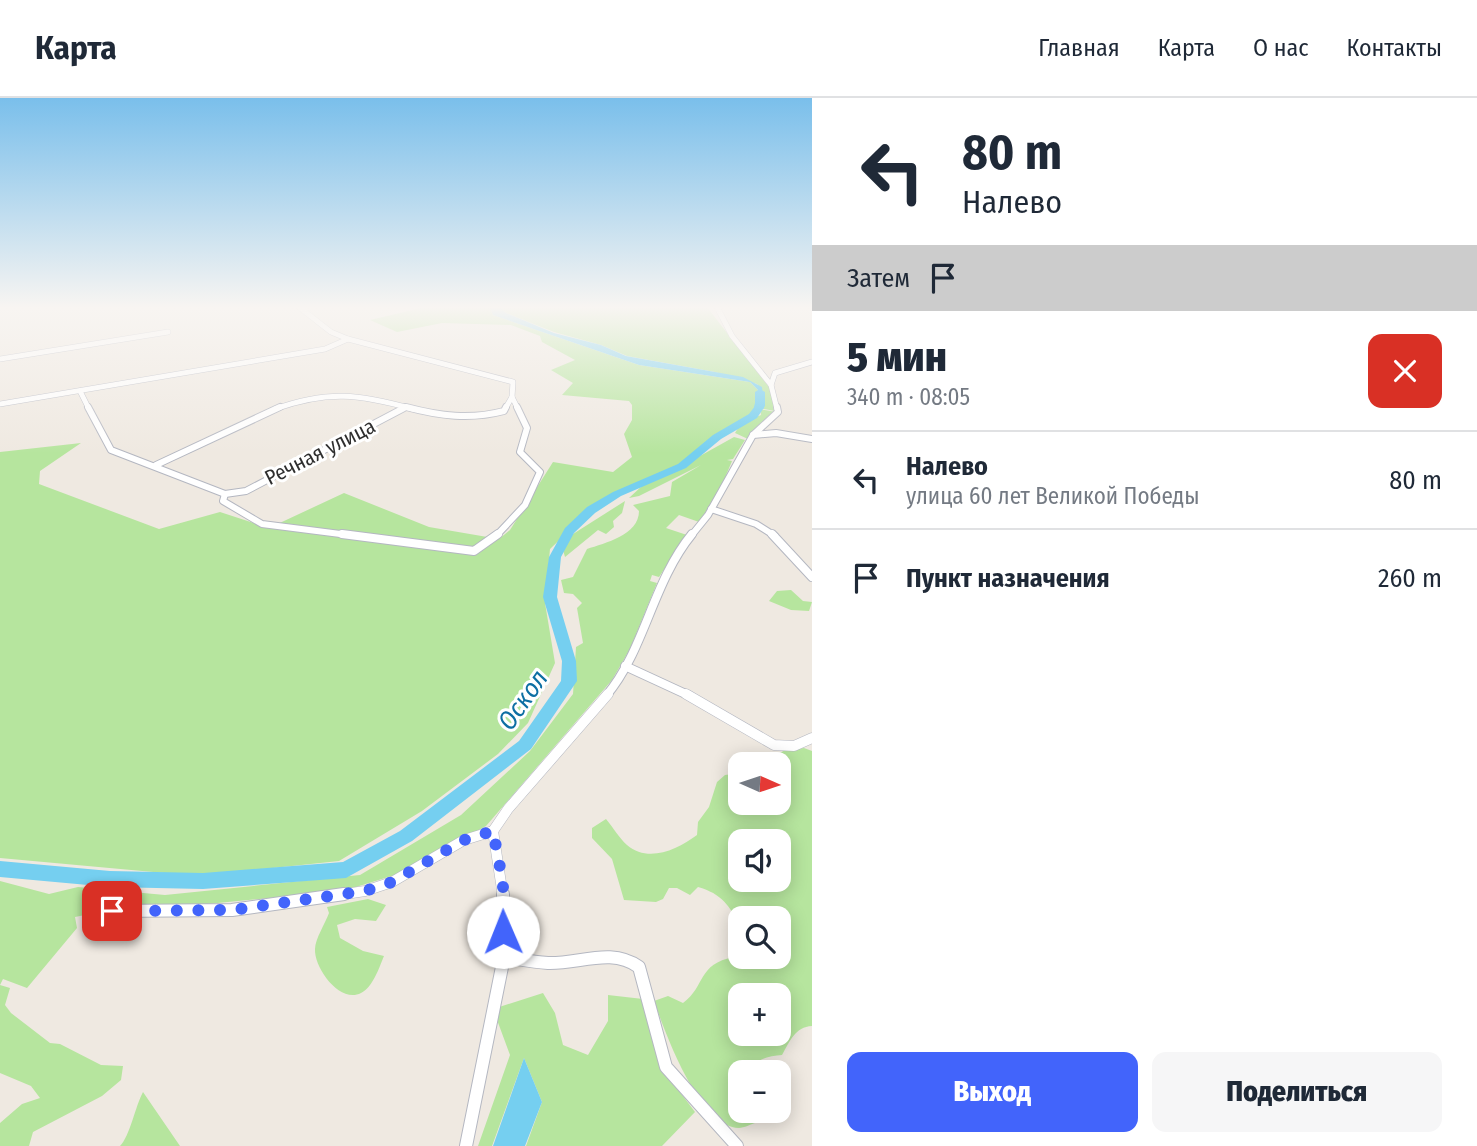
<!DOCTYPE html>
<html lang="ru">
<head>
<meta charset="utf-8">
<style>
  :root { --surface:#fff; --page:#f6f6f7; --text:#1f2937; --muted:#747a83; --line:#e0e1e3; --accent:#4264fb }
  body { margin:0; font-family:"Fira Sans Condensed",sans-serif; background:var(--page); color:var(--text); height:100vh; display:flex; flex-direction:column; font-size:26px; white-space:nowrap }
  * { box-sizing:border-box; margin:0 }
  p { font-size:23px; color:var(--muted) }
  .icon { flex:none; width:38px; height:38px; fill:none; stroke:currentColor; stroke-width:2; stroke-linecap:round; stroke-linejoin:round }
  .map { position:relative; flex:1; overflow:hidden }
  .drawer { display:flex; flex-direction:column; background:var(--surface); width:665px }
  .drawer>* { flex:none }
  .hud { background:#fff; color:var(--text); overflow:hidden }
  .needle { width:46px; rotate:93deg }
  .tools { position:absolute; left:728px; top:654px; display:grid; gap:14px }
  .tools a { display:grid; place-items:center; width:63px; height:63px; border-radius:14px; background:var(--surface); box-shadow:0 4px 18px #0003; font-size:35px }
  .pin { position:absolute; display:grid; place-items:center; width:60px; height:60px; color:#fff; margin:-30px; border-radius:14px; box-shadow:0 4px 10px #0006 }
  .me { position:absolute; width:77px; margin:-38px; rotate:359deg; stroke-linejoin:round; filter:drop-shadow(0 0 5px #0008) }
  .turn { display:flex; align-items:center; gap:24px; height:147px; padding:0 35px; font-size:32px }
  .turn .icon { width:91px; height:91px; stroke-width:2.5 }
  .turn b { display:block; font-size:49px; line-height:60px }
  .then { display:flex; align-items:center; height:66px; padding:0 35px; background:#0003; gap:14px; font-size:26px }
  .round { display:grid; place-items:center; flex:none; width:74px; height:74px; border-radius:14px; background:var(--page) }
  .head { display:flex; align-items:center; justify-content:space-between; height:119px; padding:0 35px }
  h1 { font-size:42px; font-weight:800; line-height:52px }
  .primary-button { display:flex; gap:14px; margin-top:auto; padding:14px 35px }
  .primary-button a { flex:1; height:80px; border-radius:14px; background:var(--accent); color:#fff; font-size:28px; font-weight:800; line-height:80px; text-align:center }
  .primary-button a+a { background:var(--page); color:var(--text) }
  ul { padding:0; list-style:none }
  li { display:flex; align-items:center; gap:21px; height:98px; padding:0 35px; border-top:2px solid var(--line) }
  li div { flex:1 }
  li b { display:block; font-size:26px }
  li em { font-style:normal }
  header { display:flex; align-items:center; gap:42px; box-sizing:border-box; height:98px; padding:0 35px; background:var(--surface); border-bottom:2px solid var(--line) }
  header strong { font-size:33px }
  nav { display:flex; gap:38px; margin-inline-start:auto; font-size:24px }
  main { display:flex; flex:1; min-height:0 }
  .map>svg:first-child { display:block }
  .green { fill:#b6e59e; fill-rule:evenodd }
  .water { fill:#75cff0 }
  .lines { fill:none; stroke-linecap:round; stroke-linejoin:round }
  .river { fill:#75cff0; fill-rule:evenodd }
  .minor-far4-casing { stroke:#b4b7c1; stroke-width:6 }
  .minor-far3-casing { stroke:#b4b7c1; stroke-width:8 }
  .minor-far2-casing { stroke:#b4b7c1; stroke-width:10 }
  .minor-far1-casing { stroke:#b4b7c1; stroke-width:11 }
  .minor-casing { stroke:#b4b7c1; stroke-width:14 }
  .minor-far4 { stroke:#fff; stroke-width:5 }
  .minor-far3 { stroke:#fff; stroke-width:6 }
  .minor-far2 { stroke:#fff; stroke-width:8 }
  .minor-far1 { stroke:#fff; stroke-width:10 }
  .minor { stroke:#fff; stroke-width:12 }
  .route { stroke:#4264fb; stroke-width:12; stroke-dasharray:0 21.6 }
  .labels { text-anchor:middle; dominant-baseline:central; stroke-width:6; stroke-linejoin:round; paint-order:stroke }
  .far-street-label { font-size:21px; fill:#2e2e2e; stroke:#fff }
  .water-label { font-size:26px; font-style:italic; fill:#0d6fa3; stroke:#fff }
</style>
</head>
<body>
<header>
<strong>Карта</strong>
<nav><a>Главная</a><a>Карта</a><a>О нас</a><a>Контакты</a></nav>
</header>
<main>
<div class="map">
<svg width="812" height="1048" viewBox="0 0 812 1048">
  <rect width="100%" height="100%" fill="#efe9e1"/>
  <g class="green">
    <path d="M425,209H490L493,217L639,267L750,284L758,292C758,305 755,316 745,323L761,317L760,311L776,314L748,341L735,335L741,325L717,339L682,368L734,339L745,342L733,361L727,362L732,363L719,394L699,424L679,417L666,430L687,437L659,479L652,477L650,483L657,485L630,551L612,582L486,728L398,776L343,793L197,807H135L75,819L77,830L27,890L3,881L0,887L10,890L5,907L11,915L50,945L60,946L101,967L123,968L121,982L102,998L33,1034L29,1048H0V1025L22,1006L40,1000L31,988L0,975V783L49,796L78,789L165,797L360,777L461,717L530,653L573,596L576,549L583,545L577,510L582,505L573,496L564,495L561,482L573,479L587,451C605,445 639,437 639,413L633,407L670,398L672,384L701,367L639,398L629,400L643,387L681,369L617,396L591,412L550,451L545,505L555,565L528,625L498,656L422,713L339,763L197,778L0,760V354L81,345L40,373L39,386L159,431L220,414L269,430L344,395L429,429L499,441L510,432L553,364L613,374L632,359L624,336L632,322V307L629,303L562,297L573,285L551,272L575,262L542,244L540,238L511,227L442,225L397,234L370,222Z"/>
    <polygon points="499,209 707,209 772,293 775,313 764,311 764,296 757,286 715,274 627,258 601,247 554,234 506,215"/>
    <polygon points="625,403 622,415 613,423 614,429 606,436 598,432 565,459 563,452 573,436"/>
    <polygon points="791,492 803,503 812,504 809,513 791,512 769,503 777,493"/>
    <path d="M804,650L812,653V928C795,929 790,943 782,957C769,958 754,961 749,975H740V1013L755,1025C751,1026 744,1030 739,1030C699,1029 665,934 654,903L668,898L683,905C706,888 697,866 734,859L740,849V834V859H779V821H740V828C729,807 722,796 698,789L690,797L677,790H669L663,801L656,804L624,802L612,761L592,740V730L606,721C613,729 619,740 627,747C648,765 677,752 697,737L698,724L709,709L717,684L725,677L733,676L741,665L767,663L785,652ZM740,667H779V705H740ZM740,744H779V782H740ZM740,898H779V936H740Z"/>
    <path d="M368,801L386,807L376,823L355,821L337,827L340,840L363,853L384,858C379,870 373,889 361,895C340,906 314,870 315,851C315,841 325,826 329,815L327,809Z"/>
    <polygon points="543,895 555,915 563,947 588,957 608,923 608,897 643,901 662,970 695,1014 662,1048 526,1048 542,1004 524,960 492,1048 478,1048 510,957 493,911"/>
    <path d="M143,994L180,1048H120C130,1038 135,1009 143,994Z"/>
  </g>
  <g class="water">
    <polygon points="499,209 506,215 554,235 601,247 626,258 743,279 762,289 764,311 754,309 758,292 750,284 639,267 493,217 490,209"/>
    <polygon points="524,960 542,1004 525,1048 493,1048"/>
  </g>
  <g class="lines">
    <polygon class="river" points="760,291 765,294 765,308 757,320 721,341 686,370 621,398 595,415 574,435 561,459 557,499 576,563 577,583 531,651 412,743 346,780 203,791 110,789 0,779 0,763 110,773 203,775 343,764 400,733 519,643 561,583 562,563 543,499 549,459 565,430 587,409 613,394 678,366 713,337 749,316 755,308 755,294"/>
    <defs>
      <g id="minor-far4">
        <polyline points="299,209 331,234 348,241 513,284 512,299 518,311"/>
        <polyline points="717,209 732,238 771,287"/>
        <polyline points="0,261 168,234"/>
        <polyline points="80,293 89,311"/>
        <polyline points="0,306 325,251 348,241"/>
        <path d="M275,311C328,292 359,296 413,311"/>
        <polyline points="505,311 512,299"/>
        <polyline points="777,311 771,287 775,275 812,264"/>
      </g>
      <g id="minor-far3">
        <polyline points="88,309 111,352 225,396 246,393 404,310"/>
        <path d="M406,309C440,318 470,322 504,313L506,309"/>
        <polyline points="753,337 776,335 812,341"/>
        <polyline points="156,367 280,309"/>
        <polyline points="225,396 223,403 262,426 356,438"/>
        <polyline points="711,411 756,426 775,438"/>
        <polyline points="496,438 525,407 540,374 520,354 527,330 517,309"/>
        <polyline points="691,438 708,417 753,337 778,314 777,309"/>
      </g>
      <g id="minor-far2">
        <polyline points="342,436 474,453 498,436"/>
        <polyline points="772,436 812,479"/>
        <polyline points="625,568 690,598"/>
        <path d="M606,598C645,552 652,485 692,436"/>
      </g>
      <g id="minor-far1">
        <polyline points="686,596 774,647 794,648 812,640"/>
        <polyline points="493,733 503,798"/>
        <polyline points="332,798 365,793 392,784 464,742 493,733 508,711 608,596"/>
      </g>
      <g id="minor">
        <polyline points="112,813 232,812 344,796"/>
        <path d="M504,859C518,861 533,864 548,865C580,866 611,849 639,869L666,969L737,1048"/>
        <polyline points="466,1048 504,859 503,796"/>
      </g>
    </defs>
    <use href="#minor-far4" class="minor-far4-casing"/>
    <use href="#minor-far3" class="minor-far3-casing"/>
    <use href="#minor-far2" class="minor-far2-casing"/>
    <use href="#minor-far1" class="minor-far1-casing"/>
    <use href="#minor" class="minor-casing"/>
    <use href="#minor-far4" class="minor-far4"/>
    <use href="#minor-far3" class="minor-far3"/>
    <use href="#minor-far2" class="minor-far2"/>
    <use href="#minor-far1" class="minor-far1"/>
    <use href="#minor" class="minor"/>
  </g>
  <linearGradient id="sky" x2="0" y2="1"><stop stop-color="#7abfeb"/><stop offset="0.59" stop-color="#f8f5f2"/><stop offset="1" stop-color="#f8f5f2" stop-opacity="0"/></linearGradient>
  <rect width="812" height="355" fill="url(#sky)"/>
  <g class="lines">
    <polyline class="route" points="112,813 232,812 365,793 392,784 464,742 493,733 503,785 503,834"/>
  </g>
  <g class="labels">
    <g class="far-street-label">
      <text transform="translate(320 354) rotate(-27)">Речная улица</text>
    </g>
    <g class="water-label">
      <text transform="translate(523 602) rotate(-55)">Оскол</text>
    </g>
  </g>
</svg>
<div class="tools">
<a><svg class="needle" viewBox="-14 -14 28 28"><path d="M0-13l5 13h-10z" fill="#e53935"/><path d="M0 13l5-13h-10z" fill="#747a83"/></svg></a>
<a><svg class="icon" aria-label="sound" viewBox="0 0 24 24"><path d="M4 9h4l5-4v14l-5-4H4zM17 9q2 3 0 6"/></svg></a>
<a><svg class="icon" aria-label="search" viewBox="0 0 24 24"><circle cx="10" cy="10" r="6"/><path d="M15 15l6 6"/></svg></a>
<a>+</a>
<a>−</a>
</div>
<div class="pin" style="left:112px;top:813px;background:#d93025"><svg class="icon" aria-label="arrive" viewBox="0 0 24 24"><path d="M6 21V4h12l-3 4 3 4H6"/></svg></div>
<svg class="me" style="left:503px;top:834px" viewBox="-20 -20 40 40"><circle r="19" fill="#fff"/><path d="M0-13L10 11 0 6-10 11z" fill="#4264fb"/></svg>
</div>
<section class="drawer">
<div class="hud">
<div class="turn"><svg class="icon" aria-label="left" viewBox="0 0 24 24"><path d="M17 20v-9H6M10 6l-5 5 5 5"/></svg><div><b>80 m</b>Налево</div></div>
<div class="then">Затем<svg class="icon" aria-label="arrive" viewBox="0 0 24 24"><path d="M6 21V4h12l-3 4 3 4H6"/></svg></div>
</div>
<div class="head"><div><h1>5 мин</h1><p>340 m · 08:05</p></div><a class="round" style="background:#d93025;color:#fff"><svg class="icon" aria-label="close" viewBox="0 0 24 24"><path d="M6 6l12 12M18 6L6 18"/></svg></a></div>
<ul>
<li><svg class="icon" aria-label="left" viewBox="0 0 24 24"><path d="M17 20v-9H6M10 6l-5 5 5 5"/></svg><div><b>Налево</b><p>улица 60 лет Великой Победы</p></div><em>80 m</em></li>
<li><svg class="icon" aria-label="arrive" viewBox="0 0 24 24"><path d="M6 21V4h12l-3 4 3 4H6"/></svg><div><b>Пункт назначения</b></div><em>260 m</em></li>
</ul>
<div class="primary-button"><a>Выход</a><a>Поделиться</a></div>
</section>
</main>
</body>
</html>
